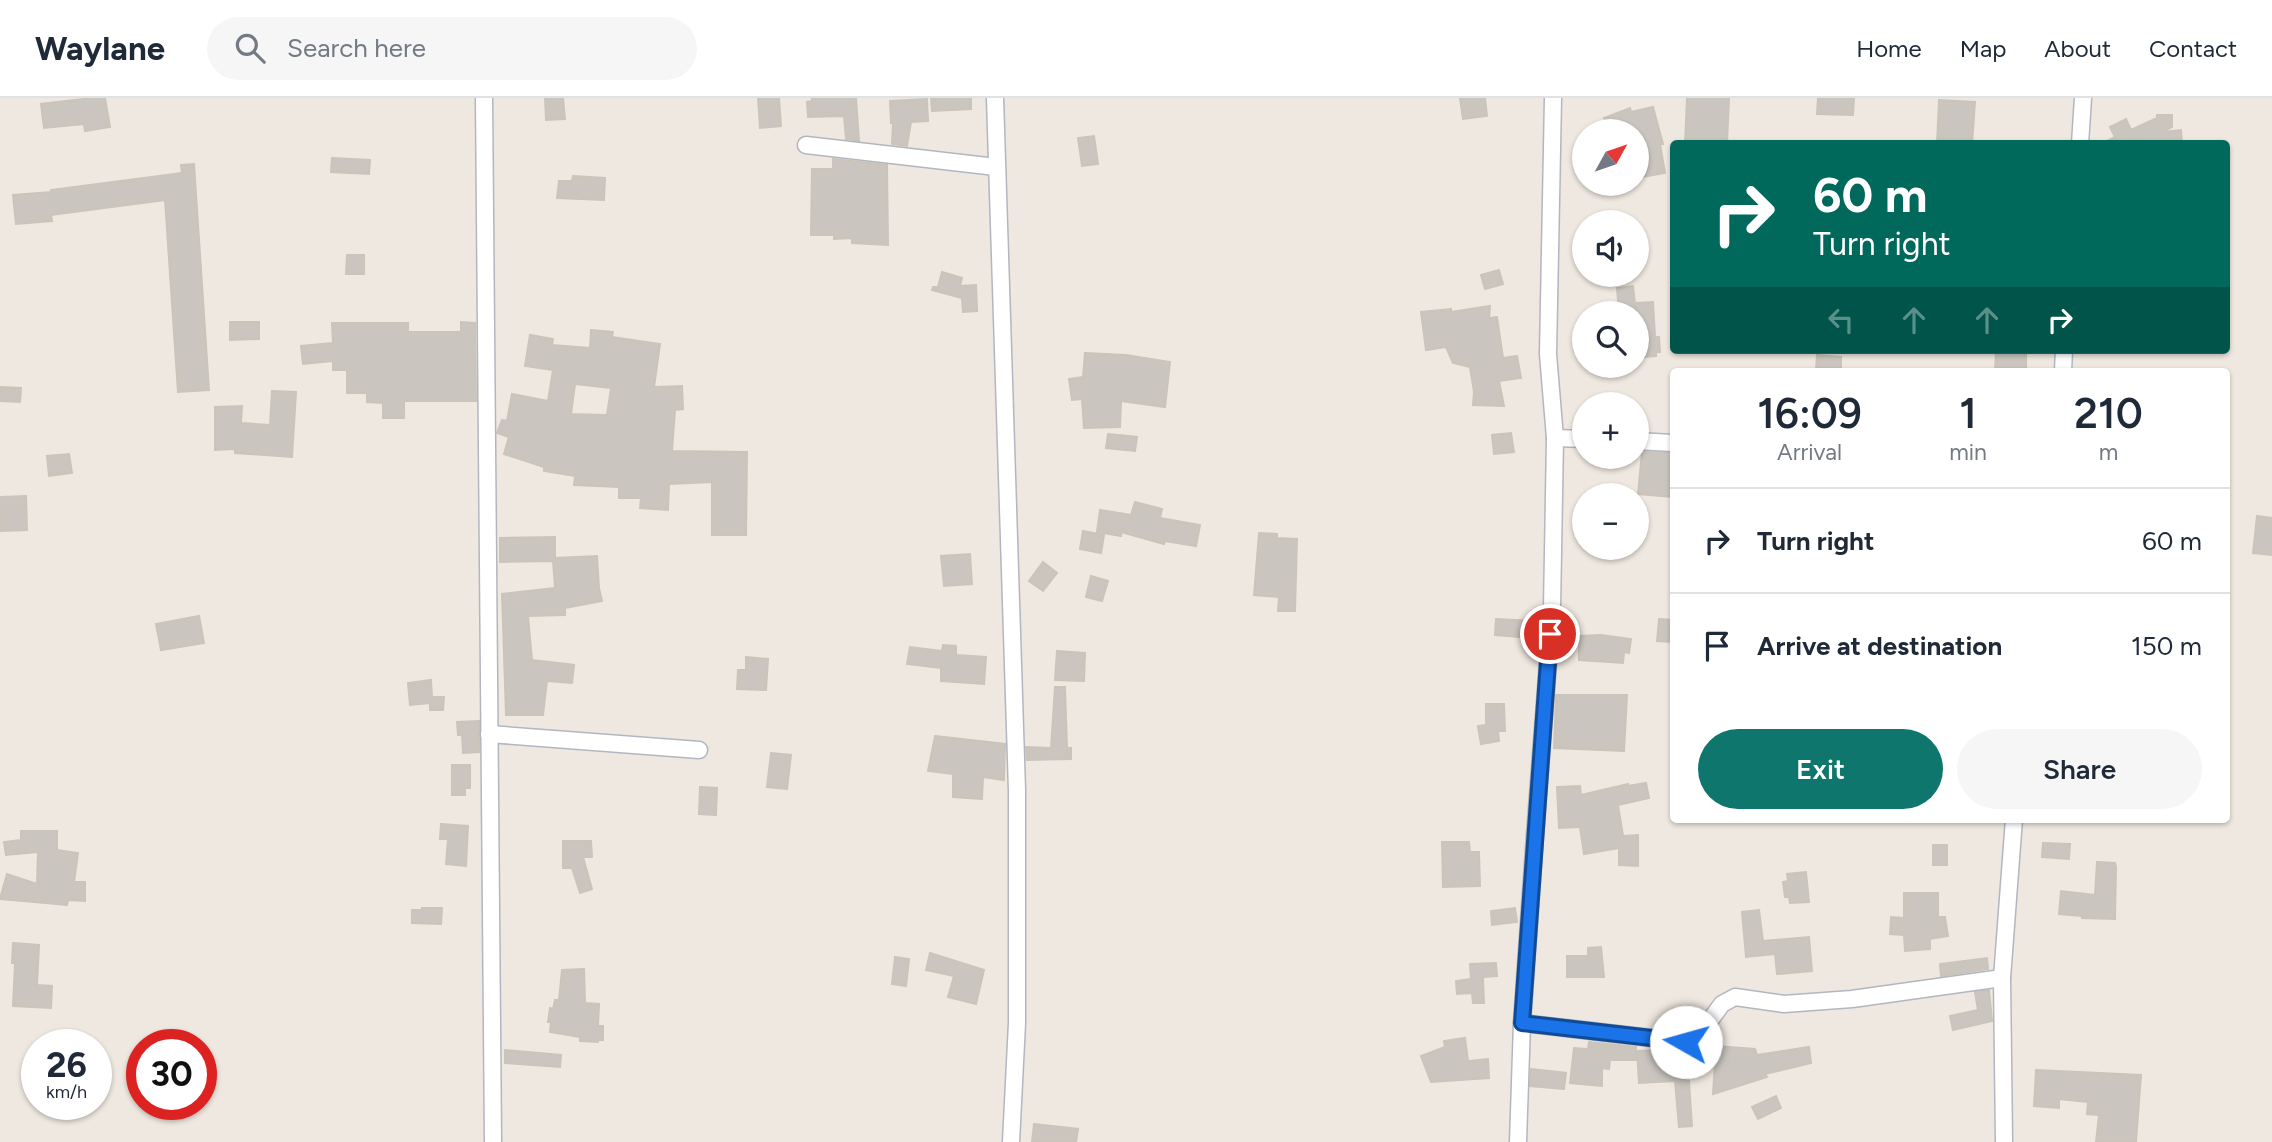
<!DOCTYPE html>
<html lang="en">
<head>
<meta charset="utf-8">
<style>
  :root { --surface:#fff; --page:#f6f6f7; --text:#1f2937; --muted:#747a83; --line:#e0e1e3; --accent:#0f766e }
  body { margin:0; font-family:Figtree,sans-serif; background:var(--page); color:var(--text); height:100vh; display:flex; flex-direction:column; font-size:26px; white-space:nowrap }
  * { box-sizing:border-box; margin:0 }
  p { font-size:23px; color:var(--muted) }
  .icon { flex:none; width:38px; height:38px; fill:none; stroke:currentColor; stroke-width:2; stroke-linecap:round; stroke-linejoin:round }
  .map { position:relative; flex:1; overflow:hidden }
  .details { position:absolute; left:1670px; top:270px; width:560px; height:455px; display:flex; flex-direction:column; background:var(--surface); border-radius:7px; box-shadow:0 2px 5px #0004 }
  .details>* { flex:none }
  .banner { position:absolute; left:1670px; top:42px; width:560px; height:214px; border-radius:7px; box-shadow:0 2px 5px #0004; background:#00695c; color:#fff; overflow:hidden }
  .needle { width:46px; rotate:50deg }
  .tools { position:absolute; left:1572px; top:21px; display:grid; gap:14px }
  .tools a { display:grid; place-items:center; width:77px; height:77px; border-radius:50%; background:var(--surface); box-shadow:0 2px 5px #0004; font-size:35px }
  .speed { position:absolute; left:21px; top:931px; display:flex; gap:14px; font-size:35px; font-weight:700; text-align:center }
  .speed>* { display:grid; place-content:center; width:91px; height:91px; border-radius:50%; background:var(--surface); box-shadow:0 2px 5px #0004; line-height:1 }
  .speed small { font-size:18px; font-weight:400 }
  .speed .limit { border:10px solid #d22; background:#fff; color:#111 }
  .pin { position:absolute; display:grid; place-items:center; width:60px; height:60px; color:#fff; margin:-30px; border:4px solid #fff; border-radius:50%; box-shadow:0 2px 7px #0007 }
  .me { position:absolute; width:77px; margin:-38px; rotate:277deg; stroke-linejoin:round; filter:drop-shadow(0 0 5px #0008) }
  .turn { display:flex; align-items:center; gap:24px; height:147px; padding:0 28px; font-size:32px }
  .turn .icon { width:91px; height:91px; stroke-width:2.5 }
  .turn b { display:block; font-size:49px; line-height:60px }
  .lanes { display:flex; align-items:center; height:66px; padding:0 28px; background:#0003; justify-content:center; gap:35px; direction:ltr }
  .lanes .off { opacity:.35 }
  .eta { display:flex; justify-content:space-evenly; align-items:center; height:119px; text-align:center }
  .eta b { font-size:42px; font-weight:600; line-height:49px }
  .button { display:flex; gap:14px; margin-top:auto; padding:14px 28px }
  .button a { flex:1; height:80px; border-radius:42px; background:var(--accent); color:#fff; font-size:28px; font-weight:600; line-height:80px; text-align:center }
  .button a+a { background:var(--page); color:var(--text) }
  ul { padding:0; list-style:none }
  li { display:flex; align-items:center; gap:21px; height:105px; padding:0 28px; border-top:2px solid var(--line) }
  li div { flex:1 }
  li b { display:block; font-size:26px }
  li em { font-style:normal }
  header { display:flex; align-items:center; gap:42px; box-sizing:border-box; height:98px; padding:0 35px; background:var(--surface); border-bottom:2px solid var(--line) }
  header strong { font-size:33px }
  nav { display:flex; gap:38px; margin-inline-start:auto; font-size:24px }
  .search { width:490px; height:63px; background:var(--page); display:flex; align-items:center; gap:18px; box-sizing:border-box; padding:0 24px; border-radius:38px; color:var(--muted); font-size:26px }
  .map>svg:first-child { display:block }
  .building { fill:#cac5bf; stroke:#cac4b9; stroke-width:2; fill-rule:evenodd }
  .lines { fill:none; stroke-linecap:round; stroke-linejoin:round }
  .minor-casing { stroke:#b3b6c1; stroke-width:19 }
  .minor { stroke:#fff; stroke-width:16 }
  .route-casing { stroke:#114b97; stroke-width:18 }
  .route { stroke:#1a73e8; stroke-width:12 }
</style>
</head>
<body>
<header>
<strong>Waylane</strong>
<div class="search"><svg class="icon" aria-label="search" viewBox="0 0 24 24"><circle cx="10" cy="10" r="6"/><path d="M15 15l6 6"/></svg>Search here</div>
<nav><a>Home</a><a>Map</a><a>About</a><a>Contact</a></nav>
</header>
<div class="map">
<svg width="2272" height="1044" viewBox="0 0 2272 1044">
  <rect width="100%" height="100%" fill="#efe8e0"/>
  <g class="building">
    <polygon points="92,0 105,0 110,29 85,33 84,26 44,30 41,6"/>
    <polygon points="545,0 563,0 565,21 546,22"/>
    <polygon points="758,0 779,0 781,28 760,30"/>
    <polygon points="812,0 856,0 859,43 846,41 844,18 808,19 807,4 812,3"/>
    <polygon points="931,0 971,0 971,11 932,13"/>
    <polygon points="1460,0 1485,0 1487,18 1463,21"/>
    <polygon points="1687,0 1729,0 1727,46 1685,46"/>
    <polygon points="1818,0 1854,0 1853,17 1817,16"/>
    <polygon points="927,1 928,23 911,24 907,48 892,46 893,25 891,25 890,3"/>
    <polygon points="1939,2 1975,4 1972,46 1937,46"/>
    <polygon points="1653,9 1663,46 1660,46 1665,75 1636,80 1636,33 1609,33 1604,20 1630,10 1631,14"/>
    <polygon points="2157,17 2172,17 2172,29 2163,34 2181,32 2182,46 2144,46 2144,43 2138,46 2102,46 2115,39 2110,29 2126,21 2131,32 2157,20"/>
    <polygon points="1094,38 1098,66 1082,68 1078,40"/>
    <polygon points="332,60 370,62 369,76 331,74"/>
    <polygon points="833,61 887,67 888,147 852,145 852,140 834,141 834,137 811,137 812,71 833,71"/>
    <polygon points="194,66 209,292 178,294 165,102 51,117 52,123 16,126 13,97 52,94 51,92 182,75 181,67"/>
    <polygon points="573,78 605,80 604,102 557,100 559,83 572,83"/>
    <polygon points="347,157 364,157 364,176 346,176"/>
    <polygon points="1499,172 1503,186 1485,191 1481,177"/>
    <polygon points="942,174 962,180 960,188 976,187 977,213 963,214 962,200 932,192 933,189 938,189"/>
    <polygon points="1633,188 1636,215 1636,205 1653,204 1655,239 1659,239 1660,254 1656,254 1656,258 1644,259 1642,230 1636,230 1636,215 1619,215 1617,190"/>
    <polygon points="1490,208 1489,220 1497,219 1503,260 1517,258 1521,280 1499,283 1504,308 1473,307 1474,294 1470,269 1453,265 1446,249 1426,252 1421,214 1451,211 1451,214"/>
    <polygon points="230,224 259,224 259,241 230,242"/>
    <polygon points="461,224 475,225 476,303 404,303 404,320 383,320 383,305 367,304 367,295 347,295 347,272 333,272 333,263 303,266 301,248 333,245 332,225 408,225 408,234 461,234"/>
    <path d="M591,232L613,234L612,239L660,246L654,289L682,288L683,311L675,312L672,353L747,354L746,437H712V384L669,386L668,412L640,410L641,400H619V389L574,387L575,378L544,373V369L504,356L509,339L497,335L502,322L507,323L512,296L548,303L553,272L525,268L530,237L553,241L552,247L590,250ZM575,286L611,290L607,317L571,316Z"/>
    <polygon points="1996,252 2026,252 2026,273 1995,273"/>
    <polygon points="1085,255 1126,257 1170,264 1165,309 1121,303 1120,329 1084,330 1082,301 1072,302 1069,281 1083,279"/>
    <polygon points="1817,257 1841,259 1841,273 1816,273"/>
    <polygon points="0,289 21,290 20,304 0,303"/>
    <polygon points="272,293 296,294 292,359 235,355 235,351 215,352 215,309 242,308 241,325 270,327"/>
    <polygon points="1511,335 1514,354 1494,356 1492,337"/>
    <polygon points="1108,336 1137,339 1135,353 1106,350"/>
    <polygon points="1642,354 1673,355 1673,399 1638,396"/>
    <polygon points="69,356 72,375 49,378 47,358"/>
    <polygon points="26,398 27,432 0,433 0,399"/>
    <polygon points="1135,404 1162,411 1160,420 1200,427 1196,448 1165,443 1164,446 1121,434 1121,438 1097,434 1100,412 1131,417"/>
    <polygon points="2257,418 2272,420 2272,457 2253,455"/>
    <polygon points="1083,433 1104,437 1101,455 1080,451"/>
    <polygon points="1259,435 1277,436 1277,440 1297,441 1295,513 1278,513 1279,499 1254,497"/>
    <polygon points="555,439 555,460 597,458 599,490 602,503 565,510 565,517 528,518 532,562 574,567 572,585 547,583 543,617 506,617 502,496 555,490 553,463 500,464 500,440"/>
    <polygon points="970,456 972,486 944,488 941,458"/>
    <polygon points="1043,464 1057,475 1043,493 1029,483"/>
    <polygon points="1091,478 1108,483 1102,503 1086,499"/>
    <polygon points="199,518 204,545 161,552 156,526"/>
    <polygon points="1496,521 1534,523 1534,540 1495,537"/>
    <polygon points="1659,521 1672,522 1671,544 1657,543"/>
    <polygon points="1601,537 1631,541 1629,555 1624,554 1623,565 1579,562 1579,538"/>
    <polygon points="943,547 956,548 956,557 986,559 984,586 941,583 941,570 907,566 910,549 942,553"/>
    <polygon points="1057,553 1085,555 1084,583 1055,582"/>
    <polygon points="746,559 768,561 766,592 737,591 738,572 746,572"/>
    <polygon points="431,582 432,599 444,599 443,612 430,612 430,605 410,607 408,585"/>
    <polygon points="1055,589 1065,589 1067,650 1071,650 1071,661 1027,662 1026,649 1051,650"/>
    <polygon points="1556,597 1627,597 1624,653 1554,650"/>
    <polygon points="1486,606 1504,606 1505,633 1498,633 1499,643 1481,646 1478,628 1486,627"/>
    <polygon points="479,623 479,654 463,655 462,637 458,637 457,624"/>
    <polygon points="935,638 1005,646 1004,682 983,679 982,701 953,699 953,676 928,673"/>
    <polygon points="771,655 791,657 787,691 767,689"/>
    <polygon points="452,667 470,667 470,690 465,690 465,697 452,697"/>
    <polygon points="1646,685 1649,700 1618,707 1623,738 1638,737 1638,768 1619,767 1619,750 1584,756 1580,729 1559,730 1557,689 1580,688 1581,697 1628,686 1628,688"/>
    <polygon points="700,689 717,690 716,717 699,716"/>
    <polygon points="441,726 468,728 466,768 446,766 448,741 440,741"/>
    <polygon points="21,733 57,733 57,752 78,755 74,784 85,784 85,803 68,802 67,807 0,801 7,776 37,786 38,754 6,757 4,744 21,742"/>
    <polygon points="563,743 591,743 592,759 583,759 592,791 580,795 572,770 563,770"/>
    <polygon points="1442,744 1469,744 1470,754 1479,754 1480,788 1443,789"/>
    <polygon points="2043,745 2070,746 2069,761 2042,759"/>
    <rect x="1933" y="747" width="14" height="20"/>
    <polygon points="2097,764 2115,765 2116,769 2115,821 2082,820 2082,818 2059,816 2061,793 2095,797"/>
    <polygon points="1806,774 1809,804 1790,805 1789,799 1785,799 1783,784 1788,783 1787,776"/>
    <polygon points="1904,795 1938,795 1938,819 1945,819 1948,838 1930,841 1930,851 1905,853 1904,837 1890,836 1891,819 1904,820"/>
    <polygon points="422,810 442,810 441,826 412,825 412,812 422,812"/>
    <polygon points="1515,810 1517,824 1492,827 1491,813"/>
    <polygon points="1759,812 1763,843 1809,839 1812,873 1777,876 1775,856 1746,859 1742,814"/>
    <polygon points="13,845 39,847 37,887 52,888 51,910 13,908 15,865 12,865"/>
    <polygon points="1601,849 1604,879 1567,879 1567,858 1588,858 1588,850"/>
    <polygon points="930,855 984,872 976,906 948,899 954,878 926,872"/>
    <polygon points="895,859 909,861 906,888 892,886"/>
    <polygon points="1987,860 1988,871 1941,878 1940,866"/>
    <polygon points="1496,865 1497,878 1483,879 1484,905 1473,905 1472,895 1457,896 1456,883 1471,881 1470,866"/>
    <polygon points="584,871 585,905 599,906 598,928 603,928 603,942 598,942 598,944 580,943 580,939 550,934 551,924 548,924 550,910 553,911 555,902 559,902 562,872"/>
    <polygon points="1989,892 1992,923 1953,932 1950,918 1978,912 1975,894"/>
    <polygon points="1465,940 1468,963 1488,961 1489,980 1431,984 1421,958 1445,949 1444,943"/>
    <polygon points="1589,944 1636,949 1636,962 1610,962 1609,971 1602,970 1602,988 1570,985 1574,950 1588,951"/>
    <polygon points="1716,948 1755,951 1757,957 1809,949 1811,965 1765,976 1767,979 1713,996"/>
    <polygon points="505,952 561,957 560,969 505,965"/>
    <polygon points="1665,952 1687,954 1692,1028 1679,1029 1675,983 1639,985 1637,953"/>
    <polygon points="1531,971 1566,975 1564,991 1530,988"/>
    <polygon points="2036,972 2141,977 2136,1044 2096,1044 2099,1017 2087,1016 2088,1004 2059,1001 2059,1010 2034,1008"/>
    <polygon points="1776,998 1781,1010 1758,1021 1752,1009"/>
    <polygon points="1034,1026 1078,1031 1076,1044 1032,1044"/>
  </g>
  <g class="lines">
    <defs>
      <g id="minor">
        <polyline points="484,0 493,1044"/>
        <polyline points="995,0 1017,693 1017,925 1011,1044"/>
        <polyline points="2080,46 2083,0"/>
        <polyline points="806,47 996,69"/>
        <polyline points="2063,273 2064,252"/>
        <polyline points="1555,340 1584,341"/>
        <polyline points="1636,343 1673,345"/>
        <polyline points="489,636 699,652"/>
        <polyline points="1522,925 1686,944 1700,936 1722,906 1735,899 1784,906 1852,901 2002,880"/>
        <polyline points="1518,1044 1522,925 1535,737 1552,511 1555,340 1548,256 1553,0"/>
        <polyline points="2004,1044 2002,880 2014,721"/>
      </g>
    </defs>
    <use href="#minor" class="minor-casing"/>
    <use href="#minor" class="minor"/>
  </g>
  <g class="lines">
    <defs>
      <polyline id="route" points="1550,536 1522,925 1686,944"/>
    </defs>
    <use href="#route" class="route-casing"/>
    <use href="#route" class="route"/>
  </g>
</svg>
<div class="tools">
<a><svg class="needle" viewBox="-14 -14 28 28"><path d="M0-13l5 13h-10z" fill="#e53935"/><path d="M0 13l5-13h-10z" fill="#747a83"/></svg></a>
<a><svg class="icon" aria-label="sound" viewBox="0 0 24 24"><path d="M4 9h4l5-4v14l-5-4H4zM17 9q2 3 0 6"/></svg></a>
<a><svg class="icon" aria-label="search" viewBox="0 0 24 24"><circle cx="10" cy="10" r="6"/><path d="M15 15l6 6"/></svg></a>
<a>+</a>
<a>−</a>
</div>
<div class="speed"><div>26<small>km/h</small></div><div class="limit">30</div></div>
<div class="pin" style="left:1550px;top:536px;background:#d93025"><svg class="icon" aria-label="arrive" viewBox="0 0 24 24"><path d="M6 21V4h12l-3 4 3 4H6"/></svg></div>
<svg class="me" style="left:1686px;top:944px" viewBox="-20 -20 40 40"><circle r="19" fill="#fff"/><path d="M0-13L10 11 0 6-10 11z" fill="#1a73e8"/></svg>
<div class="banner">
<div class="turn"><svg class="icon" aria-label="right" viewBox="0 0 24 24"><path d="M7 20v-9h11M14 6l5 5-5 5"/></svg><div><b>60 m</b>Turn right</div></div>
<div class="lanes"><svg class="icon off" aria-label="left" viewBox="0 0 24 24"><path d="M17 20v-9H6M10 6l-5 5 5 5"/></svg><svg class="icon off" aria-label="ahead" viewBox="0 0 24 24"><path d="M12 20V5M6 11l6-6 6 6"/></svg><svg class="icon off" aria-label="ahead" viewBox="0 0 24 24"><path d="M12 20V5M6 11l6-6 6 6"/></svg><svg class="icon" aria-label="right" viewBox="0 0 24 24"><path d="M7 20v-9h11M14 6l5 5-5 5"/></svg></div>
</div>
<section class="details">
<div class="eta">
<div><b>16:09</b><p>Arrival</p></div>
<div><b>1</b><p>min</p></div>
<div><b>210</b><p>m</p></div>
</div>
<ul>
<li><svg class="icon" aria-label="right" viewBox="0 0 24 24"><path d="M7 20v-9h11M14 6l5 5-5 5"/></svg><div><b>Turn right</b></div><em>60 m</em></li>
<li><svg class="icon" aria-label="arrive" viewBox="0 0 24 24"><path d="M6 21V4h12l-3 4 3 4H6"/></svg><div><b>Arrive at destination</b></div><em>150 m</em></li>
</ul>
<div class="button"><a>Exit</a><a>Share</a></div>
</section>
</div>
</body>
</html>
